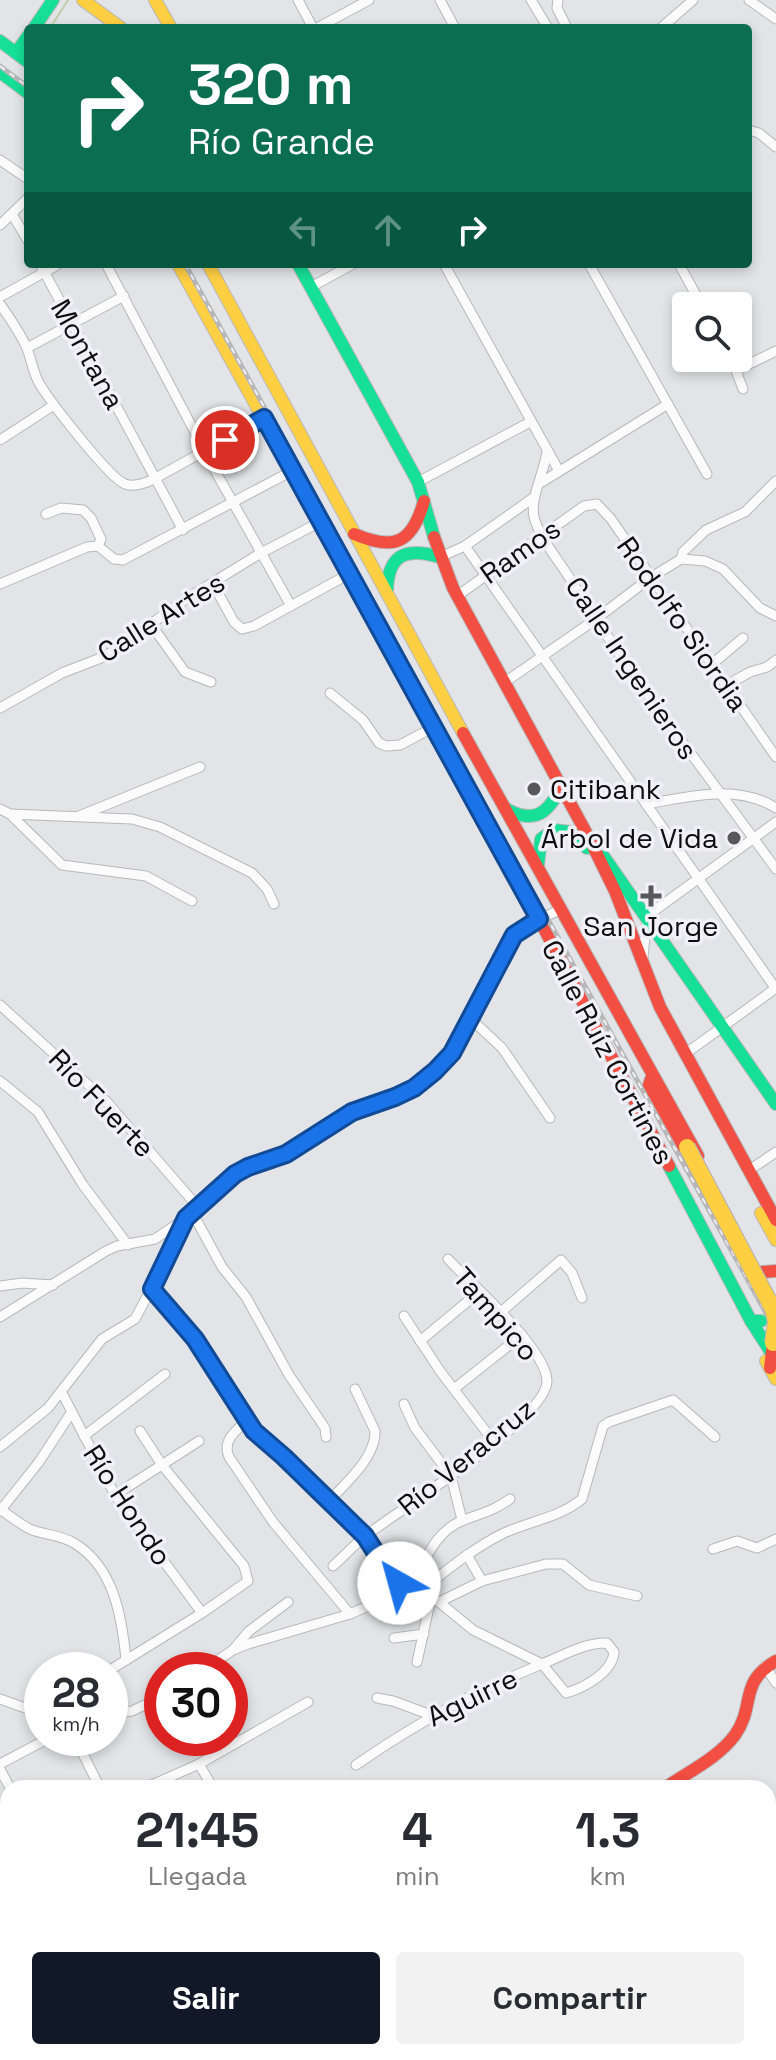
<!DOCTYPE html>
<html lang="es">
<head>
<meta charset="utf-8">
<style>
  :root { --surface:#fff; --page:#f2f2f3; --text:#2b2b33; --muted:#7c7c81; --accent:#111827 }
  body { margin:0; font-family:"Space Grotesk",sans-serif; background:var(--page); color:var(--text); height:100vh; display:flex; flex-direction:column; font-size:30px; white-space:nowrap }
  * { box-sizing:border-box; margin:0 }
  p { font-size:26px; color:var(--muted) }
  .icon { flex:none; width:44px; height:44px; fill:none; stroke:currentColor; stroke-width:2; stroke-linecap:round; stroke-linejoin:round }
  .map { position:relative; flex:1; overflow:hidden }
  .sheet { position:absolute; left:0px; top:1780px; width:776px; height:280px; display:flex; flex-direction:column; background:var(--surface); border-radius:24px 24px 0 0; box-shadow:0 4px 12px #0003 }
  .sheet>* { flex:none }
  .banner { position:absolute; left:24px; top:24px; width:728px; height:244px; border-radius:8px; box-shadow:0 4px 12px #0003; background:#0b6e4f; color:#fff; overflow:hidden }
  .buttons { position:absolute; left:672px; top:292px; display:grid; gap:16px }
  .buttons a { display:grid; place-items:center; width:80px; height:80px; border-radius:8px; background:var(--surface); box-shadow:0 4px 12px #0003; font-size:40px }
  .speed { position:absolute; left:24px; top:1652px; display:flex; gap:16px; font-size:40px; font-weight:700; text-align:center }
  .speed>* { display:grid; place-content:center; width:104px; height:104px; border-radius:50%; background:var(--surface); box-shadow:0 4px 12px #0003; line-height:1 }
  .speed small { font-size:20px; font-weight:400 }
  .speed .limit { border:12px solid #d22; background:#fff; color:#111 }
  .pin { position:absolute; display:grid; place-items:center; width:68px; height:68px; color:#fff; margin:-34px; border:4px solid #fff; border-radius:50%; box-shadow:0 2px 8px #0007 }
  .me { position:absolute; width:88px; margin:-44px; rotate:322deg; stroke-linejoin:round; filter:drop-shadow(0 0 6px #0008) }
  .turn { display:flex; align-items:center; gap:28px; height:168px; padding:0 32px; font-size:36px }
  .turn .icon { width:104px; height:104px; stroke-width:2.5 }
  .turn b { display:block; font-size:56px; line-height:68px }
  .lanes { display:flex; align-items:center; height:76px; padding:0 32px; background:#0003; justify-content:center; gap:40px; direction:ltr }
  .lanes .off { opacity:.35 }
  .eta { display:flex; justify-content:space-evenly; align-items:center; height:136px; text-align:center }
  .eta b { font-size:48px; font-weight:800; line-height:56px }
  .cta { display:flex; gap:16px; margin-top:auto; padding:16px 32px }
  .cta a { flex:1; height:92px; border-radius:8px; background:var(--accent); color:#fff; font-size:32px; font-weight:800; line-height:92px; text-align:center }
  .cta a+a { background:var(--page); color:var(--text) }
  .map>svg:first-child { display:block }
  .lines { fill:none; stroke-linecap:round; stroke-linejoin:round }
  .stream { stroke:#bed0a7; stroke-width:2 }
  .street-casing { stroke:#b8b8ba; stroke-width:11 }
  .fast-casing { stroke:#b8b8ba; stroke-width:14 }
  .slow-casing { stroke:#b8b8ba; stroke-width:14 }
  .jam-casing { stroke:#b8b8ba; stroke-width:14 }
  .street { stroke:#fbfbfb; stroke-width:9 }
  .fast { stroke:#16e098; stroke-width:12 }
  .slow { stroke:#ffcf43; stroke-width:12 }
  .jam { stroke:#f24e42; stroke-width:12 }
  .rail-casing { stroke:#b7b7b8; stroke-width:5 }
  .rail { stroke:#f0f0f6; stroke-width:2; stroke-dasharray:6; stroke-linecap:butt }
  .slow-bridge-casing { stroke:#afafbb; stroke-width:18; stroke-linecap:butt }
  .slow-bridge { stroke:#ffcf43; stroke-width:16 }
  .route-casing { stroke:#114b97; stroke-width:20 }
  .route { stroke:#1a73e8; stroke-width:14 }
  .poi-dot { fill:#58585b; stroke:#f0f0f6; stroke-width:3 }
  .labels { text-anchor:middle; dominant-baseline:central; stroke-width:7; stroke-linejoin:round; paint-order:stroke }
  .street-label { font-size:28px; fill:#0d0d0f; stroke:#f0f0f6 }
  .poi-label { font-size:28px; fill:#0d0d0f; stroke:#f0f0f6; text-anchor:start }
</style>
</head>
<body>
<div class="map">
<svg width="776" height="2060" viewBox="0 0 776 2060">
  <rect width="100%" height="100%" fill="#e3e4e7"/>
  <g class="lines">
    <polyline class="stream" points="52,25 68,0"/>
    <defs>
      <g id="street">
        <polyline points="298,0 313,28"/>
        <polyline points="440,0 455,28"/>
        <polyline points="531,0 548,28"/>
        <polyline points="558,0 557,8 567,28"/>
        <polyline points="749,0 776,19"/>
        <polyline points="317,28 369,0"/>
        <polyline points="661,28 693,0"/>
        <polyline points="748,130 759,133 776,147"/>
        <polyline points="0,160 28,179"/>
        <polyline points="12,214 28,241"/>
        <polyline points="0,225 28,198"/>
        <polyline points="40,264 183,530"/>
        <polyline points="106,264 217,474 291,606"/>
        <polyline points="444,264 559,471"/>
        <polyline points="589,264 707,474"/>
        <polyline points="679,264 702,306"/>
        <polyline points="311,287 353,264"/>
        <polyline points="0,297 59,264"/>
        <path d="M0,304C9,317 19,331 26,346C31,357 32,369 38,381C47,398 109,478 125,484C134,487 146,483 154,479L264,418"/>
        <polyline points="27,348 124,296"/>
        <polyline points="731,358 743,389"/>
        <polyline points="737,370 776,351"/>
        <polyline points="0,440 54,405"/>
        <path d="M547,452C544,473 530,497 534,517C539,538 563,566 574,585C636,684 708,775 776,869"/>
        <polyline points="418,482 530,422"/>
        <polyline points="542,482 668,404"/>
        <polyline points="46,514 61,508 83,510 91,518 101,539 98,546"/>
        <polyline points="465,546 776,989"/>
        <polyline points="440,557 465,546 533,498"/>
        <polyline points="681,559 683,552 706,530 745,512 776,481"/>
        <polyline points="0,584 87,547 98,546 114,559 123,560 292,471"/>
        <polyline points="213,584 234,622 242,629 254,626 349,574"/>
        <polyline points="457,596 584,506 597,504 611,519 776,757"/>
        <polyline points="150,623 185,672 211,682"/>
        <polyline points="711,665 743,638"/>
        <polyline points="505,682 596,619 650,578 681,559 705,561 723,569 760,608 776,616"/>
        <polyline points="725,686 750,672 767,667 776,660"/>
        <polyline points="330,693 363,720 379,743 386,746 400,745 434,727"/>
        <polyline points="0,708 62,673 106,656 186,599 261,553 320,522"/>
        <path d="M646,804C689,797 736,783 776,808"/>
        <polyline points="0,809 10,814 62,865 146,876 192,901"/>
        <polyline points="10,814 132,819 160,827 252,873 267,889 274,904"/>
        <polyline points="79,816 200,767"/>
        <polyline points="643,957 647,916 776,822"/>
        <polyline points="0,1005 106,1101 198,1207"/>
        <polyline points="471,1019 502,1048 550,1118"/>
        <polyline points="685,1054 776,988"/>
        <polyline points="0,1081 38,1112 83,1185 128,1245"/>
        <polyline points="748,1171 776,1152"/>
        <polyline points="192,1212 222,1267 246,1297 289,1375 325,1428 326,1437"/>
        <polyline points="0,1286 22,1283 53,1285"/>
        <polyline points="152,1289 195,1339 254,1431 284,1457 365,1536 376,1553 397,1575 399,1590"/>
        <polyline points="501,1312 561,1260 572,1273 582,1298"/>
        <polyline points="404,1316 440,1371 494,1442"/>
        <polyline points="0,1317 106,1251 117,1246 155,1239 186,1218 235,1174 248,1167 286,1154 352,1112 395,1097 414,1088 452,1053 514,935 523,928 561,909"/>
        <polyline points="420,1341 479,1292"/>
        <polyline points="454,1389 522,1335"/>
        <polyline points="62,1393 115,1495 202,1613"/>
        <polyline points="404,1404 415,1428 451,1476 462,1520"/>
        <path d="M247,1421C235,1431 222,1441 229,1457L273,1522L350,1614"/>
        <polyline points="84,1436 165,1374"/>
        <polyline points="0,1447 48,1408 102,1339 135,1319 172,1250 186,1218"/>
        <polyline points="115,1495 199,1441"/>
        <path d="M329,1501C346,1483 376,1457 375,1431L355,1389"/>
        <path d="M0,1509C10,1516 21,1525 32,1530C46,1535 61,1535 74,1543C114,1567 122,1617 126,1660"/>
        <polyline points="0,1511 39,1462 71,1413"/>
        <polyline points="713,1549 737,1541 757,1548 776,1539"/>
        <polyline points="467,1555 482,1581"/>
        <path d="M333,1566C343,1557 353,1546 364,1537C396,1512 548,1418 547,1381C546,1348 471,1284 448,1259"/>
        <path d="M410,1588C424,1563 435,1530 464,1520C484,1512 491,1512 510,1499"/>
        <path d="M420,1591C446,1571 472,1549 502,1534C529,1521 559,1518 582,1499L603,1426L609,1422L673,1400L715,1437"/>
        <polyline points="439,1602 482,1581 546,1564 563,1564 589,1585 637,1596"/>
        <polyline points="394,1638 424,1634"/>
        <polyline points="233,1650 249,1631 288,1602"/>
        <polyline points="417,1662 431,1598"/>
        <polyline points="765,1666 776,1683"/>
        <polyline points="110,1670 202,1613 248,1581 244,1566 162,1465 140,1431"/>
        <path d="M203,1670L233,1650L248,1644L350,1614L410,1588L439,1602L473,1630L542,1664L566,1693C584,1688 613,1672 614,1652L607,1643C586,1642 562,1656 542,1664C472,1693 418,1722 356,1765"/>
        <polyline points="377,1698 393,1701 431,1715"/>
        <polyline points="0,1699 42,1714"/>
        <polyline points="110,1714 132,1711 162,1697"/>
        <polyline points="75,1738 100,1788"/>
        <polyline points="0,1764 49,1738"/>
        <polyline points="199,1764 213,1788"/>
        <polyline points="0,1769 10,1788"/>
        <polyline points="145,1788 199,1764 308,1702"/>
        <polyline points="768,1825 776,1820"/>
        <polyline points="0,1950 8,1951"/>
        <polyline points="0,2014 8,2016"/>
        <polyline points="166,2052 176,2060"/>
        <polyline points="718,2055 740,2060"/>
        <polyline points="340,2060 351,2052"/>
        <polyline points="393,2060 395,2052"/>
        <polyline points="550,2060 563,2052"/>
      </g>
      <g id="fast">
        <polyline points="34,28 53,0"/>
        <polyline points="0,41 28,62"/>
        <polyline points="16,53 28,36"/>
        <polyline points="0,72 28,93"/>
        <polyline points="298,264 418,482 434,537"/>
        <path d="M387,591C388,554 406,547 440,557"/>
        <path d="M506,809C535,825 548,813 562,786"/>
        <polyline points="604,857 776,1104"/>
        <polyline points="538,865 541,839 554,830 571,832 587,848"/>
        <polyline points="669,1166 751,1321 774,1357"/>
        <polyline points="751,1321 761,1321"/>
      </g>
      <g id="slow">
        <polyline points="83,0 121,28"/>
        <polyline points="155,0 171,28"/>
        <polyline points="178,264 355,584"/>
        <polyline points="208,264 463,733"/>
        <polyline points="761,1213 776,1240"/>
        <polyline points="766,1361 776,1379"/>
        <polyline points="252,2060 265,2052"/>
      </g>
      <g id="jam">
        <path d="M354,534C394,551 412,544 424,501"/>
        <polyline points="434,537 453,588 588,836 615,891 660,1007 776,1220"/>
        <polyline points="355,584 539,919 669,1166"/>
        <polyline points="463,733 698,1156"/>
        <polyline points="651,1079 648,1088 690,1165"/>
        <polyline points="762,1272 776,1271"/>
        <polyline points="770,1368 773,1343"/>
        <path d="M665,1788C688,1772 718,1758 735,1735C756,1705 738,1683 776,1661"/>
      </g>
    </defs>
    <use href="#street" class="street-casing"/>
    <use href="#fast" class="fast-casing"/>
    <use href="#slow" class="slow-casing"/>
    <use href="#jam" class="jam-casing"/>
    <use href="#street" class="street"/>
    <use href="#fast" class="fast"/>
    <use href="#slow" class="slow"/>
    <use href="#jam" class="jam"/>
    <defs>
      <g id="rail">
        <polyline points="0,66 28,87"/>
        <polyline points="185,264 776,1331"/>
      </g>
    </defs>
    <use href="#rail" class="rail-casing"/>
    <use href="#rail" class="rail"/>
    <defs>
      <polyline id="slow-bridge" points="687,1147 773,1309 776,1322 773,1343"/>
    </defs>
    <use href="#slow-bridge" class="slow-bridge-casing"/>
    <use href="#slow-bridge" class="slow-bridge"/>
  </g>
  <g class="lines">
    <defs>
      <polyline id="route" points="225,440 264,418 539,919 514,935 452,1053 435,1071 414,1088 395,1097 352,1112 286,1154 248,1167 235,1174 186,1218 152,1289 195,1339 254,1431 284,1457 365,1536 376,1553 397,1575 399,1583"/>
    </defs>
    <use href="#route" class="route-casing"/>
    <use href="#route" class="route"/>
  </g>
  <g class="poi-dot">
    <circle cx="534" cy="789" r="8"/>
    <circle cx="734" cy="838" r="8"/>
    <path d="M647 884h8v8h8v8h-8v8h-8v-8h-8v-8h8z"/>
  </g>
  <g class="labels">
    <g class="street-label">
      <text transform="translate(88 354) rotate(61)">Montana</text>
      <text transform="translate(520 551) rotate(-35)">Ramos</text>
      <text transform="translate(161 617) rotate(-32)">Calle Artes</text>
      <text transform="translate(683 624) rotate(55)">Rodolfo Siordia</text>
      <text transform="translate(632 668) rotate(56)">Calle Ingenieros</text>
      <text transform="translate(608 1052) rotate(62)">Calle Ruíz Cortines</text>
      <text transform="translate(102 1103) rotate(46)">Río Fuerte</text>
      <text transform="translate(496 1314) rotate(49)">Tampico</text>
      <text transform="translate(466 1457) rotate(-39)">Río Veracruz</text>
      <text transform="translate(128 1505) rotate(57)">Río Hondo</text>
      <text transform="translate(472 1697) rotate(-26)">Aguirre</text>
    </g>
    <g class="poi-label">
      <text x="550" y="789">Citibank</text>
      <text x="718" y="838" text-anchor="end">Árbol de Vida</text>
      <text x="651" y="926" text-anchor="middle">San Jorge</text>
    </g>
  </g>
</svg>
<div class="buttons">
<a><svg class="icon" aria-label="search" viewBox="0 0 24 24"><circle cx="10" cy="10" r="6"/><path d="M15 15l6 6"/></svg></a>
</div>
<div class="speed"><div>28<small>km/h</small></div><div class="limit">30</div></div>
<div class="pin" style="left:225px;top:440px;background:#d93025"><svg class="icon" aria-label="arrive" viewBox="0 0 24 24"><path d="M6 21V4h12l-3 4 3 4H6"/></svg></div>
<svg class="me" style="left:399px;top:1583px" viewBox="-20 -20 40 40"><circle r="19" fill="#fff"/><path d="M0-13L10 11 0 6-10 11z" fill="#1a73e8"/></svg>
<div class="banner">
<div class="turn"><svg class="icon" aria-label="right" viewBox="0 0 24 24"><path d="M7 20v-9h11M14 6l5 5-5 5"/></svg><div><b>320 m</b>Río Grande</div></div>
<div class="lanes"><svg class="icon off" aria-label="left" viewBox="0 0 24 24"><path d="M17 20v-9H6M10 6l-5 5 5 5"/></svg><svg class="icon off" aria-label="ahead" viewBox="0 0 24 24"><path d="M12 20V5M6 11l6-6 6 6"/></svg><svg class="icon" aria-label="right" viewBox="0 0 24 24"><path d="M7 20v-9h11M14 6l5 5-5 5"/></svg></div>
</div>
<section class="sheet">
<div class="eta">
<div><b>21:45</b><p>Llegada</p></div>
<div><b>4</b><p>min</p></div>
<div><b>1.3</b><p>km</p></div>
</div>
<div class="cta"><a>Salir</a><a>Compartir</a></div>
</section>
</div>
</body>
</html>
